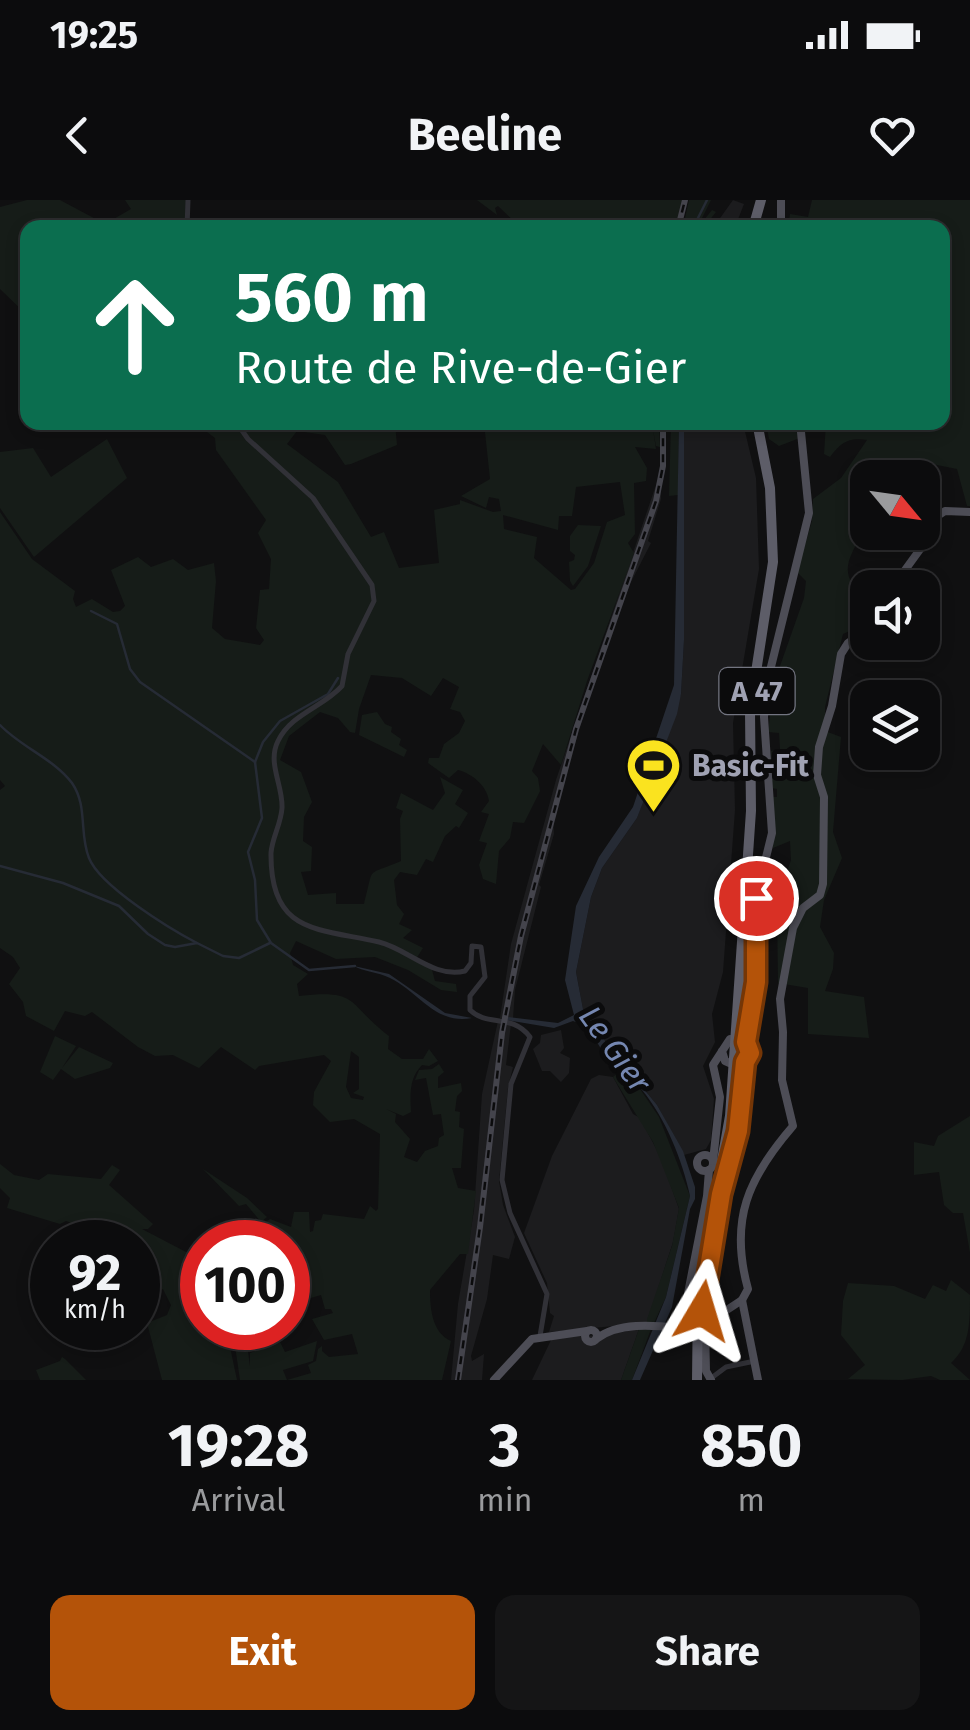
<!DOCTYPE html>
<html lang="en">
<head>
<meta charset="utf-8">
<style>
  :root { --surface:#0c0c0d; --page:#151516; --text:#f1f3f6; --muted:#9a9b9d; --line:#2c2c2e; --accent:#b45309 }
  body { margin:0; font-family:"Fira Sans",sans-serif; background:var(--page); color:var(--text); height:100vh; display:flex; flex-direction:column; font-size:38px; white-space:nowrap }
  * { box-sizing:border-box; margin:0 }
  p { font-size:32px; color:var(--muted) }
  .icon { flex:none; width:55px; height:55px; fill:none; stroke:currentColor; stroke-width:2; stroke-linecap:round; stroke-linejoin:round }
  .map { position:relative; height:1180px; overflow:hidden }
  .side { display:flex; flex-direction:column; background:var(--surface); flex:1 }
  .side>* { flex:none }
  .hud { position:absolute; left:20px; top:20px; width:930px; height:210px; border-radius:20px; box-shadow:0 5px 15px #0003,0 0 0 2px var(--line); background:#0b6e4f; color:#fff; overflow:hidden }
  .needle { width:65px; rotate:119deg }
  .controls { position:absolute; left:850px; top:260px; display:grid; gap:20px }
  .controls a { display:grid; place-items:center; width:90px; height:90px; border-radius:20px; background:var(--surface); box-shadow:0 5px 15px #0003,0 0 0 2px var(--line); font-size:50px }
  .speed { position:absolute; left:30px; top:1020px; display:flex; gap:20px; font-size:50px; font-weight:700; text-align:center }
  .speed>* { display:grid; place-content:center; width:130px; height:130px; border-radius:50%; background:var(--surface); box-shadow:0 5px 15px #0003,0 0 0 2px var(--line); line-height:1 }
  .speed small { font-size:25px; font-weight:400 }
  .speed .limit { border:15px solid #d22; background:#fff; color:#111 }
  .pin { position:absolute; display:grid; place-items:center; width:85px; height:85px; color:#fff; margin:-42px; border:5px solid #fff; border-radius:50%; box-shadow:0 2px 10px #0007 }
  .me { position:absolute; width:110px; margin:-55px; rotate:7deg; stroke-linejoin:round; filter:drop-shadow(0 0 8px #0008) }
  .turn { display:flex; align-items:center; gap:35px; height:210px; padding:0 50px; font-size:45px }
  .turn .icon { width:130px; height:130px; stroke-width:2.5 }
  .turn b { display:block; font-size:70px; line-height:85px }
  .eta { display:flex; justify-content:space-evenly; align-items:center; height:170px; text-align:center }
  .eta b { font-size:60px; font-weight:700; line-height:70px }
  .cta { display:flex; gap:20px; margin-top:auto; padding:20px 50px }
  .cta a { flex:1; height:115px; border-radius:20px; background:var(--accent); color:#fff; font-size:40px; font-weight:700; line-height:115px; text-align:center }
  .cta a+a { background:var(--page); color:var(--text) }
  .status { display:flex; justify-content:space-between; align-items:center; height:70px; padding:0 50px; background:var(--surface); direction:ltr }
  .status svg { height:28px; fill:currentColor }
  header { display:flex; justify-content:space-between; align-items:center; height:130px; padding:0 50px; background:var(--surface); font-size:45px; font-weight:700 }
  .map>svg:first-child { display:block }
  .built { fill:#1c1c1e }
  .green { fill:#161c18; fill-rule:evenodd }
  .water { fill:#262b35 }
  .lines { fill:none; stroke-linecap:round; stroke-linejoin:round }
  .stream { stroke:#262b35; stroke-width:2.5 }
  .minor { stroke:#313137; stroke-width:5 }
  .major { stroke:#4d4d56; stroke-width:8 }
  .highway { stroke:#5d5d68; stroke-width:10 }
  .rail-casing { stroke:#44444c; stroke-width:6 }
  .rail { stroke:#0b0b0c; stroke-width:2.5; stroke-dasharray:8; stroke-linecap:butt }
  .route-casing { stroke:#753606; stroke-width:25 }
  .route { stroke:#b45309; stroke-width:18 }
  .labels { text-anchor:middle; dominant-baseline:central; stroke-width:10; stroke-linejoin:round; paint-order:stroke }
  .shield { fill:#0b0b0c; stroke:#737581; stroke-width:2.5 }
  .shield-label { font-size:28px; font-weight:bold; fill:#a0a2b3 }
  .poi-label { font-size:30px; font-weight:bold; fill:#a0a2b3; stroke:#0b0b0c; text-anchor:start }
  .water-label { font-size:32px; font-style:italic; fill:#7587b1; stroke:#0b0b0c }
</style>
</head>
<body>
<div class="status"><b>19:25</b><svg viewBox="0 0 49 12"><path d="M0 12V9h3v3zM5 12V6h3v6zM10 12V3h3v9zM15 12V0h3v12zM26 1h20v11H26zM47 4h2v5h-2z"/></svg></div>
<header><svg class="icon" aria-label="back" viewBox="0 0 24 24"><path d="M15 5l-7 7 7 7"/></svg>Beeline<svg class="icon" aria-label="heart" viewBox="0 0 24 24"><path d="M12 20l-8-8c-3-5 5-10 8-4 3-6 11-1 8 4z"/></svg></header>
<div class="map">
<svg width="970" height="1180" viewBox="0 0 970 1180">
  <rect width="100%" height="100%" fill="#101011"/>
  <g class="built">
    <polygon points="733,0 744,4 735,27 713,28"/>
    <polygon points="684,223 743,223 756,278 759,369 733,523 735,610 723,772 712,814 715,842 703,866 714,899 711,940 706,949 684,955 657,905 610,848 583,809 576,772 591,697 602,668 637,618 681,494 684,440"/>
    <polygon points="657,282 661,283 661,299 648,341 651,343 630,384 603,453 553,615 554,634 539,685 541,687 515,790 513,818 500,818 511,744 556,580"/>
    <polygon points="498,821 511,824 506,865 513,867 508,888 499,981 503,1005 515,1037 509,1059 493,1055 487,1099 471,1156 472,1161 484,1154 482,1180 451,1180 458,1104 474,1010 482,894"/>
    <polygon points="561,830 564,848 560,853 570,858 569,873 561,882 550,871 542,871 533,849 540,843 541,835"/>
    <polygon points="599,875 613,877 633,914 640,918 661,958 679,1009 673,1042 647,1123 549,1132 554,1116 550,1113 547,1083 524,1033 552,956 591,879"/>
    <polygon points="639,1129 621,1180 532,1180 552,1138 578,1135 602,1136"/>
  </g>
  <g class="green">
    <polygon points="27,0 60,0 105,24 131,9 125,0 186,0 185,27 28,28 27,115 0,89 0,7"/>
    <polygon points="477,0 683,0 677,27 521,28 498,6 495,8 497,15"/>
    <polygon points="689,0 711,0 702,18 704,20 712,10 716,12 704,27 683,27"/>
    <path d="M812,0H970V306H967L957,269L917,261L893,268L888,277L868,278C867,290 870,308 867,319C856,355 830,369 867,400C867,422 863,425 843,434L825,507V531L841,537L833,632L842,658L824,700L820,727L834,753L833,769L825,791L864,797L869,838L808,834V788L778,783L777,710L759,701L767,670L784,680L791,660L790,641L773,648V597H777V589L772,588L771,551L780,549L779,533L768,532L774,483L804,398L806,381L797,372L812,321L813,299L841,278L867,240C849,237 841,242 830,257L824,254L826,223L942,222V28L788,27L790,14L808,17Z"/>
    <path d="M195,223H395L397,245L351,264L345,265L325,235L297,231L287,244L338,282L371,337L384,332L399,368L439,363L434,310L460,304V300L493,312L501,311L499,299L489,297L486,308L461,296L490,279L484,223H659L660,247L656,246L653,230L656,249L635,247L647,268L646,281L634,283L635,334L628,343L634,353L587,481L561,565L543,544L532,571L538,578L540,591L524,623L513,622L510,638L499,651L496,684L483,679L479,665L487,643L479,641L489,614L481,612L489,601C487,586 473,574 458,570L449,578L428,563L429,558H439L444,544L459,533L465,521L460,512L450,509L459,487L443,478L431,496L402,478L371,475L359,509L355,533L350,532L338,518L320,512L289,536L280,560L301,572L312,602L304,617L303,641L312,647L311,671L301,672L308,695L336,693V704H364C375,664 364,677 401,661L400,619L403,611L396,608L401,593L433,610L445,593L440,577L463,590L455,604L468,613L459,628L456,626L445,636L433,662L426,659L417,675L400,672L394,680L397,705L404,714L399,724L412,730L403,738L423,748L416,759L432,770L435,781L456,784L457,792L441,790L408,770L375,757L336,759L296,741L290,753L293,765L308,774L297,784L299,796C360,789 346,803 389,836L388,849L402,859H423L429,849L438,861L429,866L422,865C409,878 410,895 411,912L403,916L386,909L396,914L395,922L410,939L404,957L417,962L425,951L438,946L439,938L444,935L441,914L433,915L426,878L415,880L419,870L432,869L439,864L444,872L438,877V888L461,883L462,891L457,896L455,911L460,912L459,927L464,929L461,968H452L458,988L476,991L468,1054H460L430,1090C430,1108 432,1133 451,1141L442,1180H240L235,1146L247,1145L250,1166V1153L280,1142L285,1152L317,1141L313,1161L283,1170L287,1180L311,1173L308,1165L316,1161L318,1149L322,1146V1151L329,1157L358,1154L352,1134L324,1140L312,1119L333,1113L331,1109H325L321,1095L297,1102L292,1091L297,1080L308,1076L290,1057L288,1058V1042H242L239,1040L270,1019L291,1027L294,1012H309L310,1032L313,1031L315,1021L321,1020L323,1014L364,1019L370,1006L376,1011L378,1009L380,934L354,919L330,922L313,905L314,892L331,861L324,855L259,866L255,870L221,847L199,868L173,855L155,856L138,847L92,812L85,816L65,811L54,831L26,816L23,802L9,784L20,768L13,757L0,748V590L5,586L0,580V312L32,359L75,391L73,399L76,407L92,399L113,412L120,411L125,406L111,370L138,357L151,367L173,359L188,370L214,363L216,381L212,428L225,439L260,445L264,440L256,428L260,390L269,389L271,359L258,333L266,320L216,250L215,238ZM620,282L625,315L607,322L594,363L575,389L571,390L534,358L537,337L504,329L503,315L558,330L559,316H572L576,287ZM351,851L359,857V889L353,893L364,897L363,900L351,898L346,887Z"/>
    <polygon points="671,223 679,223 678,295 669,296"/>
    <polygon points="766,223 787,223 791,230 806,227 805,236 779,246 769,239"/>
    <polygon points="107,239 127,278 34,357 0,308 0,252 33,248 51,277"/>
    <polygon points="578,325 601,326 588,366 573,386 570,381 569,362 574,360 575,355 570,351 570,336"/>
    <polygon points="377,512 385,524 392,527 391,532 401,539 399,545 407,550 404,557 359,535 362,515"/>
    <polygon points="55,836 76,846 62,868 79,847 113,863 110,868 75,879 61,869 53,880 40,872"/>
    <polygon points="619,872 638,886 659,917 690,996 666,1097 654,1123 647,1123 647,1119 672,1046 679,1008 653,942 613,877"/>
    <polygon points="970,916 970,1053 963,1013 953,1013 944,1005 939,972 914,975 914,942 934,946 938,936"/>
    <path d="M0,964L14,975L39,980L48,974L101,979L112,965L120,970L109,985L153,1024L148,1029H142L188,1053L198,1064L202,1063V1128H226L237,1180H162L147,1123L167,1115L171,1105L163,1089L156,1093L138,1057V1042C122,1042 110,1026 93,1023L87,1032L81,1034L80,1026L66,1021L60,1024L7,1008L10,998L0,988Z"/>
    <polygon points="203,969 247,998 267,1017 261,1022 246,1004 239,1006"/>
    <path d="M951,1080L970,1095C970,1123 970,1146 951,1163L970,1180H940L931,1176L902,1180L848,1179L865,1165L841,1135L843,1101L848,1083L894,1086L925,1099L933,1085L946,1091Z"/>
    <polygon points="639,1129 651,1129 632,1180 621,1180"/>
    <polygon points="62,1157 65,1159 86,1180 40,1180 36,1170 60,1161"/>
  </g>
  <g class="water">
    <path d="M679,223H684V440L681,494L677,514L637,618L602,668L591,697L576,772L583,809L610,848L657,905L683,951L695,987V999L690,1009L672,1107L640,1180H632L666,1097L690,996C682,960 666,919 642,890C634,880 621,876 613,866C600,851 592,826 573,821L554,828L506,820L507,817L558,823L574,815L565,780L576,706L599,657L633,607L674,485Z"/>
    <path d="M354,766L389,774L445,813L472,818C435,825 419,792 390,778C378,772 362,771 354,766Z"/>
  </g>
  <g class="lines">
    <g class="stream">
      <polyline points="699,28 697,20 707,0"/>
      <polyline points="91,411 117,424 130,469 140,482 255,562"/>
      <polyline points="338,478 328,494 280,521 263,542 255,562 262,618 248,652 255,680 257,720 271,743 309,770 355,766"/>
      <path d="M0,525C21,547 54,559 72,583C88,606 79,634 89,658C100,686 170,729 197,743"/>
      <polyline points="0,666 63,683 119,706 148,734 165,745 175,747 197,743 223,756 239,758 270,743"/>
    </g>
    <g class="minor">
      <polyline points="187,28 188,0"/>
      <path d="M236,222L248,239L313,298L372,385L374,401L348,454L342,486C323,507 291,514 278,541C267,563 283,585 282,608C281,624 272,638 271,653C270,734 317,728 379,742C408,749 434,779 465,771L471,763L472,746L481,747L485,777L470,796V810C487,827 512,813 530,837L511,884L502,980L510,1013L547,1094L540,1136"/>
      <polyline points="710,1179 726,1167 755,1161"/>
    </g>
    <g class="major">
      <polyline points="781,0 781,28"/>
      <polyline points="892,388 929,337 936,317 945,311 970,312"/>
      <polyline points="746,842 756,782 756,698 772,633 764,517 766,487 809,313 800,222"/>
      <circle cx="705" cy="963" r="8"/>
      <polyline points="713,961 720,897 713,865 730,839 743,840 750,853 745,862 734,865 725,861 722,851"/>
      <polyline points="682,1124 707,996 709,970"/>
      <polygon points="682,1124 688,1126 685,1132 679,1129"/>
      <polyline points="705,1124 706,1171 711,1180"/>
      <polyline points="688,1128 704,1125 742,1100"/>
      <circle cx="591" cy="1136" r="6"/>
      <path d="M596,1139C618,1122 653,1125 679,1128"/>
      <polyline points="494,1180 532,1139 587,1131"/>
      <path d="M758,1180L742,1100L748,1089C729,1020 748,978 793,926L782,880L783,832L780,799L793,728L803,708L820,695L823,684L824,597L817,575L819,547L832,506L841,454L848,443L868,429"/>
    </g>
    <g class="highway">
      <polyline points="753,28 761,0"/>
      <polyline points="724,989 738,931 745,862"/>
      <polyline points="697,1180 698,1095 730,916 751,611 750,511 773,362 770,288 757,222"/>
    </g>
    <defs>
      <g id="rail">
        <polyline points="678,28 685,0"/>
        <polyline points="458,1180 480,1027 502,833 521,736 576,529 656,301 663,266 663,222"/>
      </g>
    </defs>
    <use href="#rail" class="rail-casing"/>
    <use href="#rail" class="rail"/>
  </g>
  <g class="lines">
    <defs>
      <polyline id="route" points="702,1111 721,994 738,931 745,862 750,853 746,842 756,782 756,698"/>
    </defs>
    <use href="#route" class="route-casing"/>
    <use href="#route" class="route"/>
  </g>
  <defs>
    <symbol id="stadium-pin" viewBox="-11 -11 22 30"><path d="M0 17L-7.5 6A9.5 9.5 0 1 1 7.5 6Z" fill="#fae31f" stroke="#0b0b0c"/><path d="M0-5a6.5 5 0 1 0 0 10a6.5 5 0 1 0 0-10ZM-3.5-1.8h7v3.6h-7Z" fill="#111"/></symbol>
  </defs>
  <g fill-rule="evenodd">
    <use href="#stadium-pin" x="622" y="534" width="63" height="86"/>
  </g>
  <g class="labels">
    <rect class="shield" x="719.5" y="468" width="75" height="46" rx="8"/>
    <g class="shield-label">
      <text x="757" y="491">A 47</text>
    </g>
    <g class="poi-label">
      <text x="692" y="566">Basic-Fit</text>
    </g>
    <g class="water-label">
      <text transform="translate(615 849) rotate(54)">Le Gier</text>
    </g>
  </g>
</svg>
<div class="controls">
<a><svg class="needle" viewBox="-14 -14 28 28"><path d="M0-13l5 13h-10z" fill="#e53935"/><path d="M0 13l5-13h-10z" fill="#9a9b9d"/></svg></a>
<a><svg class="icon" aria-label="sound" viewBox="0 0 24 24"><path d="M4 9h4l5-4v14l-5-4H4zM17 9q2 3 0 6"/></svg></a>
<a><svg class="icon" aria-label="layers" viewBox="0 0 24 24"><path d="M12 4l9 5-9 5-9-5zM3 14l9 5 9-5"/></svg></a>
</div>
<div class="speed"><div>92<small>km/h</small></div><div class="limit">100</div></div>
<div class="pin" style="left:756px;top:698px;background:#d93025"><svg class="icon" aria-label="arrive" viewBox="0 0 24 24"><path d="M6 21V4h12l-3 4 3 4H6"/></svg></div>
<svg class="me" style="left:702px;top:1111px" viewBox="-20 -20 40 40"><path d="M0-17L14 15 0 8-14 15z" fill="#b45309" stroke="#fff" stroke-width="4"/></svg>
<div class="hud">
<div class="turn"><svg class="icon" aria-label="ahead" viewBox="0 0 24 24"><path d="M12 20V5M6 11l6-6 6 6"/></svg><div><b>560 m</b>Route de Rive-de-Gier</div></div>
</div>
</div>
<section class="side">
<div class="eta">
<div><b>19:28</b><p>Arrival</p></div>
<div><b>3</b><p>min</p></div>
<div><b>850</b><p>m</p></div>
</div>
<div class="cta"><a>Exit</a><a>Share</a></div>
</section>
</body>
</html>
